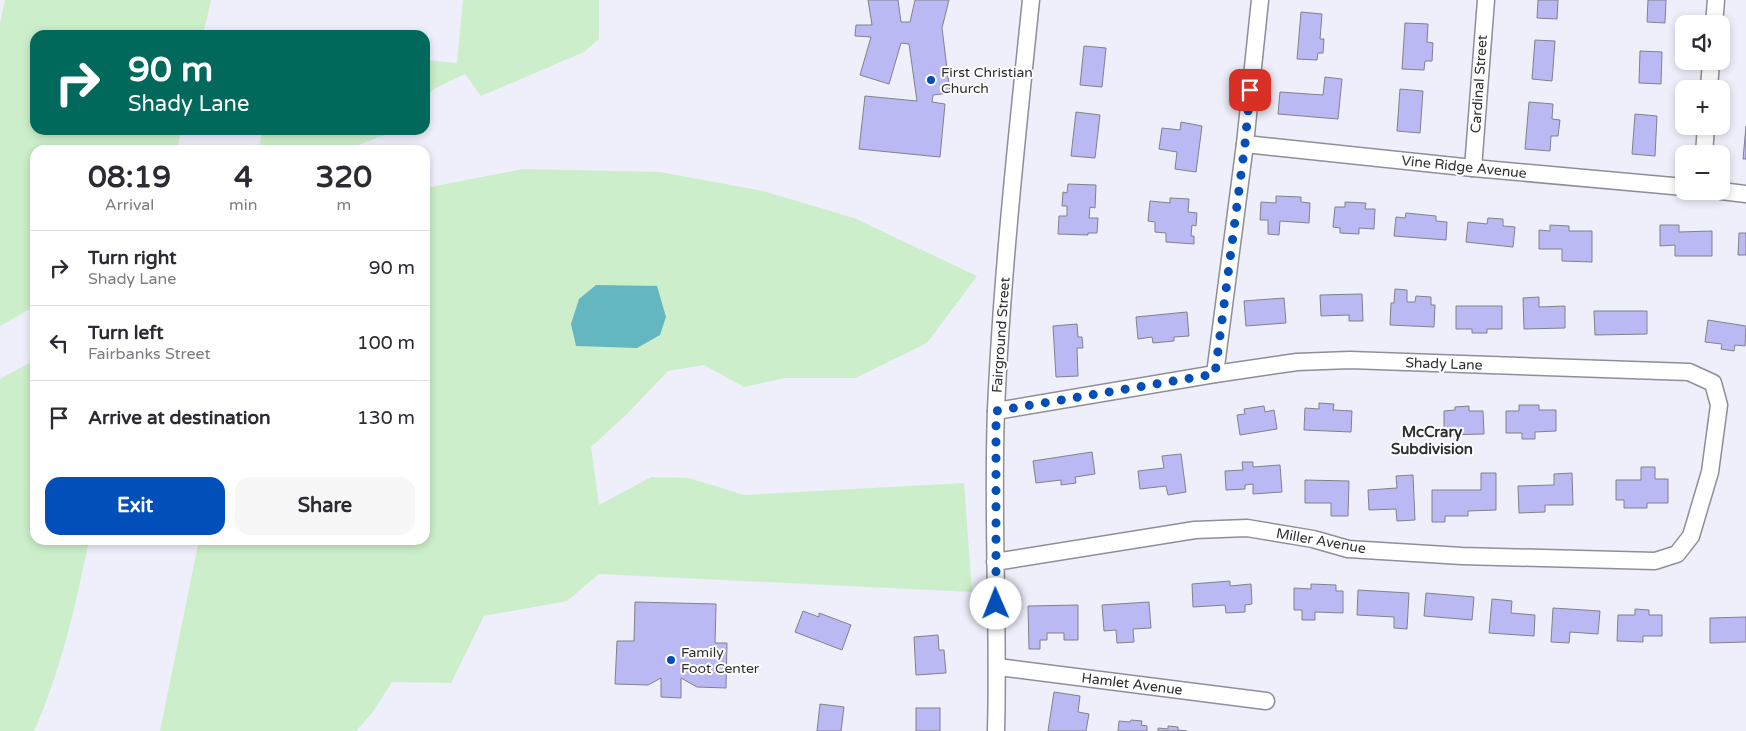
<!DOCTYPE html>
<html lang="en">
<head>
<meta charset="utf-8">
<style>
  :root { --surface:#fff; --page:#f7f7f7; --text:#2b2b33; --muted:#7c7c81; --line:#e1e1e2; --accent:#034fb9 }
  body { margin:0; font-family:"Varela Round",sans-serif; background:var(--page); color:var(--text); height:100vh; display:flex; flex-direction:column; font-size:19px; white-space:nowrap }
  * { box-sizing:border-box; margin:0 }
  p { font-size:16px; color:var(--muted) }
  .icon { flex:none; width:28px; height:28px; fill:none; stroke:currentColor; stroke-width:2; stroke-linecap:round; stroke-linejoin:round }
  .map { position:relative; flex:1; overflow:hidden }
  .panel { position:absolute; left:30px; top:145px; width:400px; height:400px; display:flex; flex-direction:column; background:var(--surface); border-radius:15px; box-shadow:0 2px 8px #0003 }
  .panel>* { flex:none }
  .hud { position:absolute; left:30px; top:30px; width:400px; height:105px; border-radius:15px; box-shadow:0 2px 8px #0003; background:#00695c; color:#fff; overflow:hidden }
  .controls { position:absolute; left:1675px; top:15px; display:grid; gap:10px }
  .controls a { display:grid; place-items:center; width:55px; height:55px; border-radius:10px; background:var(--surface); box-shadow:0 2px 8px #0003; font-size:25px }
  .pin { position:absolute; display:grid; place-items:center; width:42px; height:42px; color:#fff; margin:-21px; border-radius:10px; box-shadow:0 2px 8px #0006 }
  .me { position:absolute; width:55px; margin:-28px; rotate:359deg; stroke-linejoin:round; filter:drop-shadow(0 0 4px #0008) }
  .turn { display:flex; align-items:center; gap:18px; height:105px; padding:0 15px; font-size:22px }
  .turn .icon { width:65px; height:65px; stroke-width:2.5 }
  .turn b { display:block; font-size:35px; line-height:42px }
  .eta { display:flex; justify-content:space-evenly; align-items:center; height:85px; text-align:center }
  .eta b { font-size:30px; font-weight:700; line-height:35px }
  .cta { display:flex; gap:10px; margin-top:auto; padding:10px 15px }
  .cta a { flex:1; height:58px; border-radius:15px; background:var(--accent); color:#fff; font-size:20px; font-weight:700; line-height:58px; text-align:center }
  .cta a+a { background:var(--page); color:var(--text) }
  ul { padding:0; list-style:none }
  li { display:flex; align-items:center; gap:15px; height:75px; padding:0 15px; border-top:1px solid var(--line) }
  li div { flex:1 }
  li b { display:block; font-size:19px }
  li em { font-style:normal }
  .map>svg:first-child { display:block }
  .green { fill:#cceeca }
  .water { fill:#64b7c1 }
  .building { fill:#bbb9f3; stroke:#81818b }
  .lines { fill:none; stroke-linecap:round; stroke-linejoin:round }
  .minor-casing { stroke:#8e8e98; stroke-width:19 }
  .minor { stroke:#fff; stroke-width:16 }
  .route { stroke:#034fb9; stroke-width:9; stroke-dasharray:0 16.2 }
  .poi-dot { fill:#034fb9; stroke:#fff; stroke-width:2 }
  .labels { text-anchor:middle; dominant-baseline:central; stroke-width:4; stroke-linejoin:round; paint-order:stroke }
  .poi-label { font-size:14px; fill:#2e2e32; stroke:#fff; text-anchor:start }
  .street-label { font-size:14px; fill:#2e2e32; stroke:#fff }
  .neighbourhood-label { font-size:15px; font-weight:bold; fill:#2e2e32; stroke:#fff }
</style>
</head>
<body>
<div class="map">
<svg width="1746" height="731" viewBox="0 0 1746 731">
  <rect width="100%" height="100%" fill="#efeffb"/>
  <g class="green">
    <polygon points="5,0 211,0 203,35 35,35 35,130 181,130 177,150 35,150 35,306 0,326 0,23"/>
    <polygon points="463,0 599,0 599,39 584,52 481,96 465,74 434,89 425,98 425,60 457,63"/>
    <polygon points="262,130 392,130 390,133 345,150 259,150"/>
    <polygon points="523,169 660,172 763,191 854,218 977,276 927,343 856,378 785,378 744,387 704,365 668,371 628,413 591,447 599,505 651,477 689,478 744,495 964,483 972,592 599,574 567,601 484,616 451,683 392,682 372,713 356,731 160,731 199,540 425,540 425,188"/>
    <path d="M35,360V540H89C76,604 61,671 34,731H0V379Z"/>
  </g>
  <polygon class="water" points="596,285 657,286 666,317 660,335 637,348 576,346 571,324 579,299"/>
  <g class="building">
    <polygon points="868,0 898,0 901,22 910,22 915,0 949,0 942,28 950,93 933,95 932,102 945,104 940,157 859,149 865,96 917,101 909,44 901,43 889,84 860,75 871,37 855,36 856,25 872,25"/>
    <polygon points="1538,0 1558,0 1557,19 1537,18"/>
    <polygon points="1648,0 1666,0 1665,23 1647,22"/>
    <polygon points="1301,12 1322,14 1320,39 1324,39 1323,53 1318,53 1317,60 1297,59"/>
    <polygon points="1405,23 1428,24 1427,42 1433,43 1432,61 1425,61 1424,70 1402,69"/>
    <polygon points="1535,40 1555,41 1552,81 1532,79"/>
    <polygon points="1084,46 1106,48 1102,87 1080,85"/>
    <polygon points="1640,51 1662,52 1661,84 1639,83"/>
    <polygon points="1325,77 1342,79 1338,119 1278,114 1280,92 1323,95"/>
    <polygon points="1400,89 1423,91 1420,133 1397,131"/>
    <polygon points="1529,102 1553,104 1552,119 1560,120 1558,136 1551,136 1550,151 1525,149"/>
    <polygon points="1076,112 1100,115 1095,158 1071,156"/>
    <polygon points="1635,114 1657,116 1655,156 1632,154"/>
    <polygon points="1181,122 1202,126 1196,172 1175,169 1177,152 1159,149 1162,128 1180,130"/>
    <polygon points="1746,126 1746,159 1743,159"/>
    <polygon points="1068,184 1096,185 1095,208 1090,207 1089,218 1098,218 1097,233 1088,233 1088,235 1058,234 1059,216 1067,216 1067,206 1062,206 1063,192 1067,193"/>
    <polygon points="1276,196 1301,197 1301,202 1310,203 1309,223 1280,221 1279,235 1268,234 1268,220 1260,220 1261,202 1276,203"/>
    <polygon points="1170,198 1189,199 1188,212 1197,213 1196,226 1192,225 1191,236 1194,236 1194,244 1166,242 1166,233 1155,232 1155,222 1148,221 1150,201 1170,203"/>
    <polygon points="1345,202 1366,203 1365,209 1375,209 1374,229 1359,228 1359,234 1340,233 1340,228 1333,227 1335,207 1345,207"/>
    <polygon points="1406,213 1436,216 1436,221 1447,222 1446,240 1394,236 1396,217 1405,218"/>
    <polygon points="1488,218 1503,219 1503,226 1515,227 1513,247 1466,242 1468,222 1487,224"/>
    <polygon points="1550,225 1569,226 1569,231 1592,231 1592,262 1562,261 1562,249 1539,249 1539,230 1550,231"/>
    <polygon points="1660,225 1679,225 1679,232 1712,231 1712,256 1675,256 1675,245 1660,246"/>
    <polygon points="1739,233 1746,233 1746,255 1738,255"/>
    <polygon points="1395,289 1407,290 1407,302 1415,302 1416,296 1431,297 1431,305 1435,305 1434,327 1390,325 1391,303 1394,303"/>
    <polygon points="1362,294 1363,321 1349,321 1349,315 1321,316 1320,295"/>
    <polygon points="1539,297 1539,307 1565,306 1565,328 1524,329 1523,298"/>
    <polygon points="1284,298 1286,323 1246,326 1244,301"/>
    <polygon points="1456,306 1502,306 1502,329 1487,329 1487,333 1472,333 1472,329 1456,329"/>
    <polygon points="1594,311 1647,311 1647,334 1595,335"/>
    <polygon points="1187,312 1189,336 1174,337 1174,341 1153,343 1152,337 1138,339 1136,317"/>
    <polygon points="1708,320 1746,326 1745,346 1735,345 1734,351 1721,349 1722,344 1705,342"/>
    <polygon points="1077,324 1078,337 1082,337 1083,348 1077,348 1078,376 1056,377 1053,326"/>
    <polygon points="1319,403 1334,404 1333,410 1352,411 1351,432 1304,430 1305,408 1319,409"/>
    <polygon points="1519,405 1539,405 1539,410 1556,410 1556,431 1535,432 1535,439 1522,439 1522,433 1506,433 1506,411 1519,411"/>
    <polygon points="1264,406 1265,412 1274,410 1277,429 1240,435 1237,415 1245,414 1244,409"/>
    <polygon points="1469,406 1469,411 1483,411 1484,434 1444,435 1444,411 1455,410 1455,407"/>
    <polygon points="1092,452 1095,474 1075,477 1076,483 1061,485 1061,480 1036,483 1033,461"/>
    <polygon points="1181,454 1186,492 1168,495 1166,486 1140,489 1138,471 1164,468 1162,456"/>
    <polygon points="1242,462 1253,462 1253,467 1280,465 1282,492 1253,494 1253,484 1245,485 1245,489 1226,490 1225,471 1243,470"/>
    <polygon points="1641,467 1655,467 1655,479 1668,479 1668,503 1647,503 1647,508 1624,508 1624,500 1616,500 1616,480 1641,480"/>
    <polygon points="1481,473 1496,473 1496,510 1468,511 1468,516 1445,516 1445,522 1432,522 1432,490 1481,490"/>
    <polygon points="1572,473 1573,505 1545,505 1545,512 1519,513 1518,486 1554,485 1554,474"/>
    <polygon points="1413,475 1415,520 1397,521 1396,509 1369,510 1368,490 1397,488 1396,476"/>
    <polygon points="1305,480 1349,481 1348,516 1331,516 1331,503 1305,503"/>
    <polygon points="1230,581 1230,586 1251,584 1252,604 1245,605 1245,612 1226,613 1225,605 1193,607 1192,584"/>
    <polygon points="1311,584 1336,585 1336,591 1343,591 1343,613 1315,612 1315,620 1302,620 1302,610 1294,610 1294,588 1311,589"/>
    <polygon points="1358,590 1409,593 1407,629 1394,628 1394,617 1357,615"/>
    <polygon points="1426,593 1474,597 1472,620 1424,616"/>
    <polygon points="1492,599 1512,601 1511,613 1535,615 1534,636 1489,633"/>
    <polygon points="635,602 716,604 715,643 727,643 726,688 697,687 681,678 681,698 661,697 661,678 648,685 615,684 617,641 634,641"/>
    <polygon points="1149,602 1151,628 1133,629 1134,642 1117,643 1116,630 1104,631 1102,605"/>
    <polygon points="1078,605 1078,640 1064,640 1064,633 1047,633 1047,640 1040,640 1040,649 1029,649 1028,606"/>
    <polygon points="1553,608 1600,611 1598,634 1570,632 1569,643 1551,642"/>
    <polygon points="1635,609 1649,610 1649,615 1662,615 1662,636 1643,636 1643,642 1617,641 1618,615 1635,615"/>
    <polygon points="803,611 819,617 819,613 851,625 842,650 795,632"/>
    <polygon points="1746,617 1746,642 1710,643 1710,618"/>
    <polygon points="938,635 939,650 944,650 946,673 916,675 914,637"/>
    <polygon points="1054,692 1080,696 1078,712 1089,714 1086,731 1048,731"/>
    <polygon points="820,704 844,707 841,731 817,731"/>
    <rect x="916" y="708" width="24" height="23"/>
    <polygon points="1131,720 1142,721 1141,725 1147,726 1147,731 1118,731 1119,721 1130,722"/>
    <polygon points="1168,726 1178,727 1178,730 1187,731 1158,731 1158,728 1168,729"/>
  </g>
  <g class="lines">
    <defs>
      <g id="minor">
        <polyline points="1714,24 1716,0"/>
        <polyline points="1709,89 1711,61"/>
        <polyline points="1245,144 1473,168 1684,187"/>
        <polyline points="1704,154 1706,126"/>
        <polyline points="1473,168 1486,0"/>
        <polyline points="1721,191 1746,194"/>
        <polyline points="1215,374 1245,144 1260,0"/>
        <polyline points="995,562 1195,530 1247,528 1313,539 1348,549 1462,556 1655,561 1677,554 1691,536 1710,472 1719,405 1713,383 1689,372 1350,360 1297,362 1215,374 996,411"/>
        <polyline points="998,667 1266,701"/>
        <path d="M996,731C999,624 992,517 996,410C1002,273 1017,136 1031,0"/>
      </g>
    </defs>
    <use href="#minor" class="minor-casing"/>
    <use href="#minor" class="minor"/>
  </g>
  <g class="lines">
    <polyline class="route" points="996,604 996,411 1215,374 1245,144 1250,90"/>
  </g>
  <g class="poi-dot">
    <circle cx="931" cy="80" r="5"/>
    <circle cx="671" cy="660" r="5"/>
  </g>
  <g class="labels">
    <g class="poi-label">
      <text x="941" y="72">First Christian<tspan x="941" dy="16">Church</tspan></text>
      <text x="681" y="652">Family<tspan x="681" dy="16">Foot Center</tspan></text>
    </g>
    <g class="street-label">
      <text transform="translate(1479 84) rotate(-86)">Cardinal Street</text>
      <text transform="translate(1464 167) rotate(6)">Vine Ridge Avenue</text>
      <text transform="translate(1001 335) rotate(-86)">Fairground Street</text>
      <text transform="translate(1444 364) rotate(2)">Shady Lane</text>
      <text transform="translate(1321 541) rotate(10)">Miller Avenue</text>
      <text transform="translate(1132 684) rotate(7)">Hamlet Avenue</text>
    </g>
    <g class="neighbourhood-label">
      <text x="1432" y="432">McCrary<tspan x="1432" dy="17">Subdivision</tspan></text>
    </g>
  </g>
</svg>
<div class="controls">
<a><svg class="icon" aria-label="sound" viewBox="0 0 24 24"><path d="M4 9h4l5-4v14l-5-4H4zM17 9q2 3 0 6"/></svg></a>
<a>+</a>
<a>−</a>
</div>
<div class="pin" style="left:1250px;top:90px;background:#d93025"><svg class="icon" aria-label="arrive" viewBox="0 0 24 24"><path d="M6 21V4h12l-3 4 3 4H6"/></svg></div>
<svg class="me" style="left:996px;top:604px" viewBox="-20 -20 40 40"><circle r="19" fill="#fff"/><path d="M0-13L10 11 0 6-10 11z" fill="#034fb9"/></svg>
<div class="hud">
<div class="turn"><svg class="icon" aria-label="right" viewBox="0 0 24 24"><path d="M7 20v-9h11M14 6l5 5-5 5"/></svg><div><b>90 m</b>Shady Lane</div></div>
</div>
<section class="panel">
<div class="eta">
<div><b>08:19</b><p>Arrival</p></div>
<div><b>4</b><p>min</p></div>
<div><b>320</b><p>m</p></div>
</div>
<ul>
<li><svg class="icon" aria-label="right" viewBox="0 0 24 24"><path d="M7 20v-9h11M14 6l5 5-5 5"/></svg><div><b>Turn right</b><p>Shady Lane</p></div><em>90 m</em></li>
<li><svg class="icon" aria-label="left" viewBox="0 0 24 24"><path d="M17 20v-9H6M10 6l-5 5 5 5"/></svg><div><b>Turn left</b><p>Fairbanks Street</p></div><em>100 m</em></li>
<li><svg class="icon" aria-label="arrive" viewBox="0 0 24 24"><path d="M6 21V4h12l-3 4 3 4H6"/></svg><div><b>Arrive at destination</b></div><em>130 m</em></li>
</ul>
<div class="cta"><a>Exit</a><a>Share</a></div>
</section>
</div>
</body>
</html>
